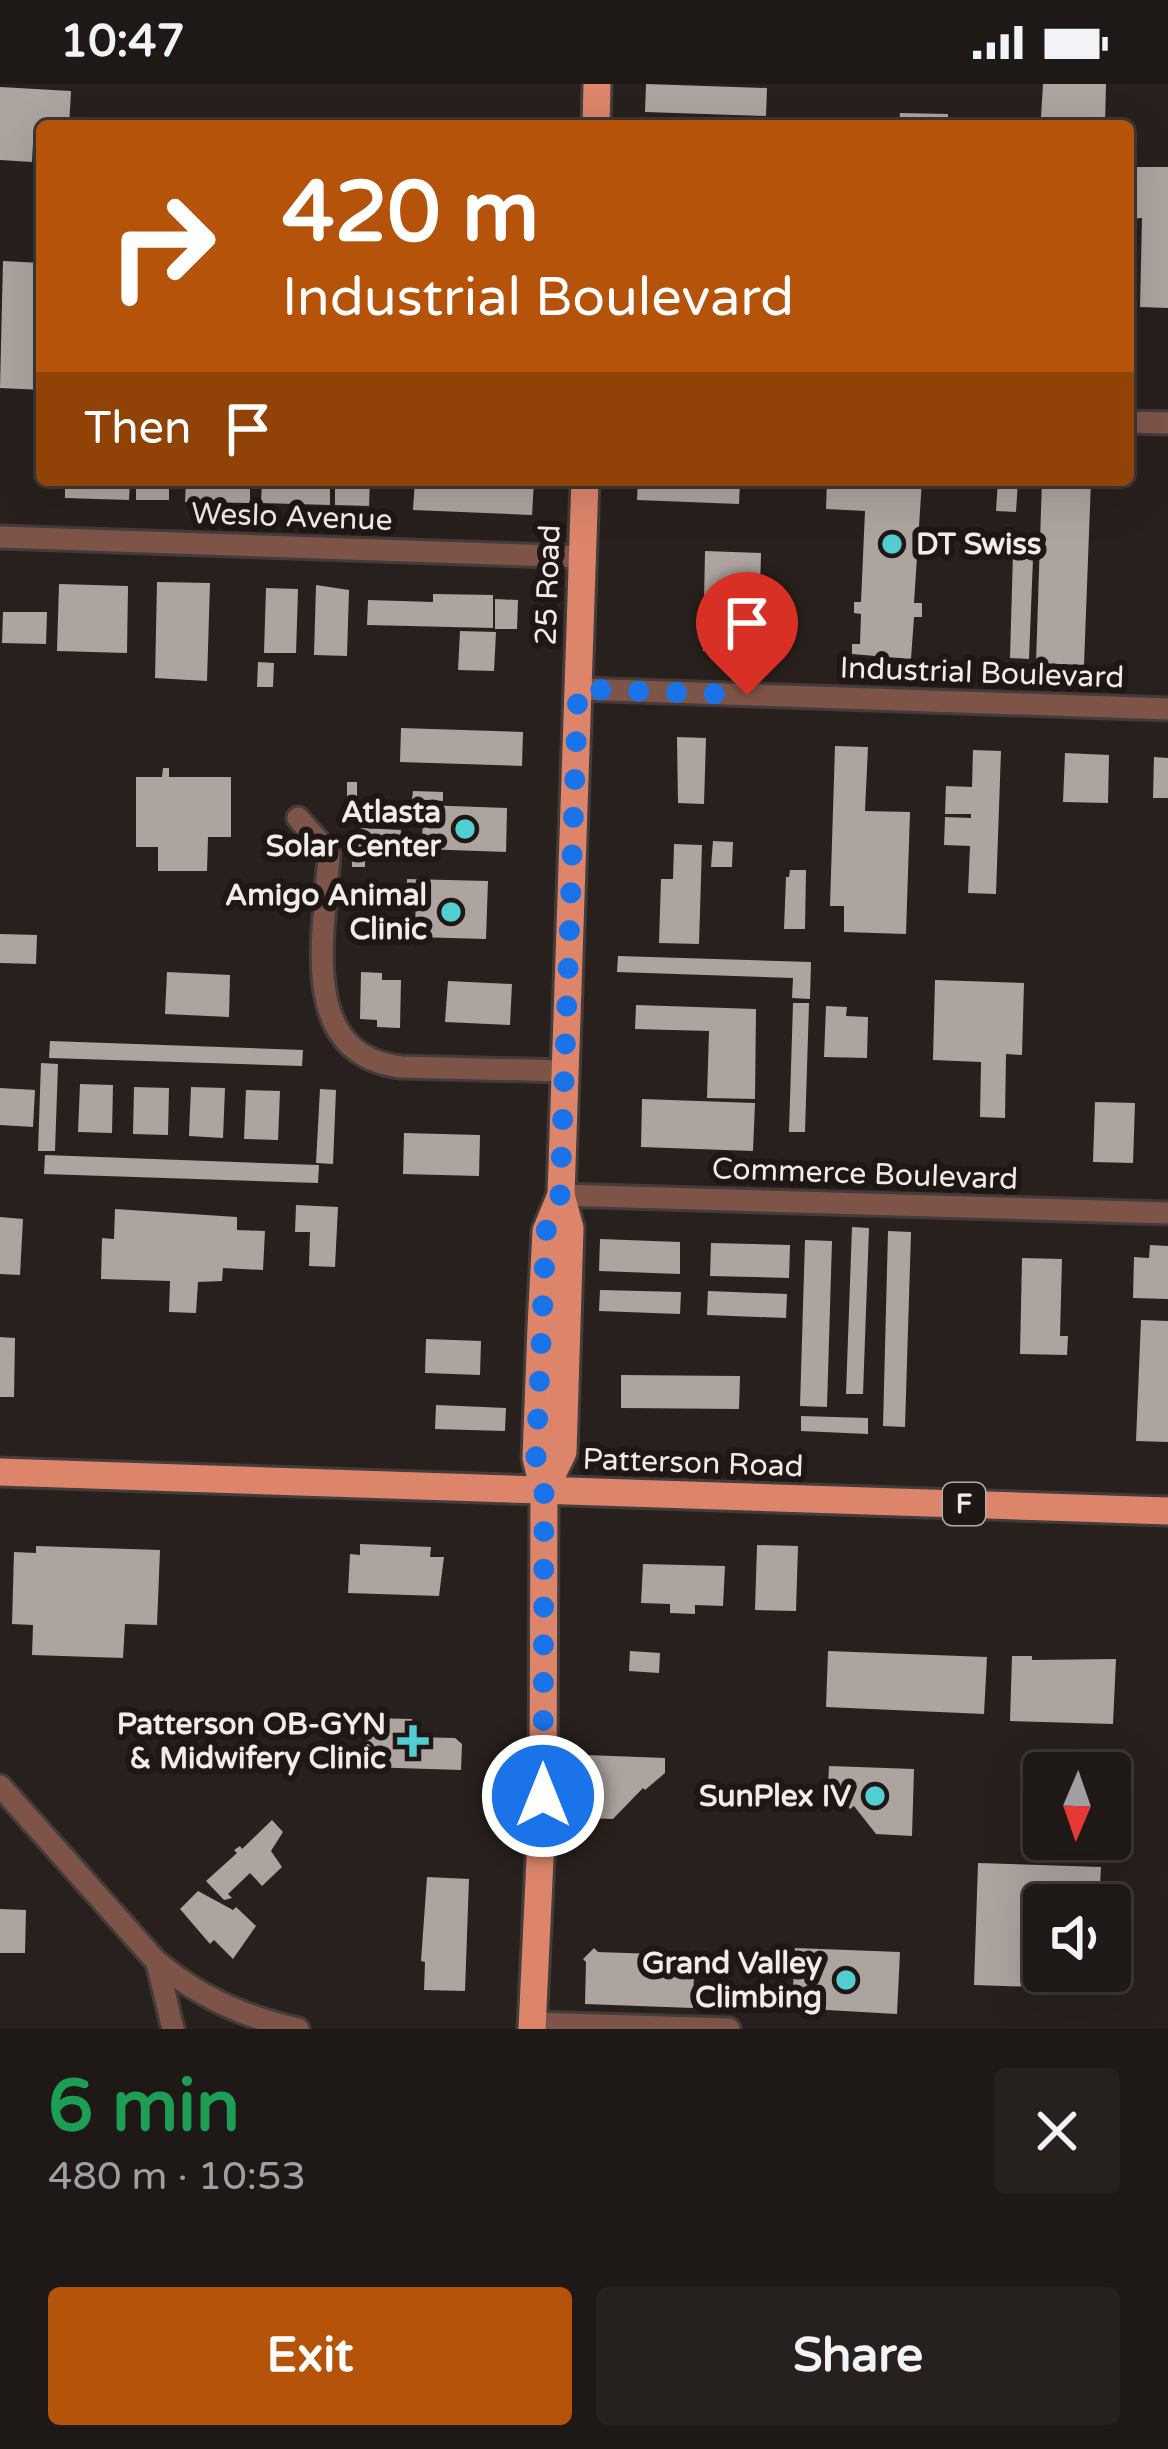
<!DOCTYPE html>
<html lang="en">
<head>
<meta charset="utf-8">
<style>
  :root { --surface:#1e1816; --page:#26211f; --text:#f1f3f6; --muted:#a1a0a1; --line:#3c3735; --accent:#b45309 }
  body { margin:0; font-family:"Varela Round",sans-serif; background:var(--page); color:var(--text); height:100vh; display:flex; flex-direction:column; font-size:45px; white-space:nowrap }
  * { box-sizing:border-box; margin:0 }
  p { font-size:39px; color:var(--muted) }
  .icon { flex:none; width:66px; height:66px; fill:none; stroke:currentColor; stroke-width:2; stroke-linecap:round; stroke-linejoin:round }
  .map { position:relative; height:1945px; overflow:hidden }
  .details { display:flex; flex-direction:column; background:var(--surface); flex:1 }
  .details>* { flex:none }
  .guide { position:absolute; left:36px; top:36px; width:1098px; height:366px; border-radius:12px; box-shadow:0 12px 48px #0002,0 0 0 3px var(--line); background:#b45309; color:#fff; overflow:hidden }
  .needle { width:78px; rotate:182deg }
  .tools { position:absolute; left:1023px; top:1668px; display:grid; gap:24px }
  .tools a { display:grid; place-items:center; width:108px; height:108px; border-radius:12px; background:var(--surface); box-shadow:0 12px 48px #0002,0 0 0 3px var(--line); font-size:60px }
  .pin { position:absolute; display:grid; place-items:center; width:102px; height:102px; color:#fff; margin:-123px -51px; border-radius:50% 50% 50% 0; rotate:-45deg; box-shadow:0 0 12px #0007 }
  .pin .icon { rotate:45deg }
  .me { position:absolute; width:132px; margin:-66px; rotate:0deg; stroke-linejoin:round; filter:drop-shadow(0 0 9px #0008) }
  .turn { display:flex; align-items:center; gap:42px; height:252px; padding:0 48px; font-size:54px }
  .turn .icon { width:156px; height:156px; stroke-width:2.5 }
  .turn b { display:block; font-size:84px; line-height:102px }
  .then { display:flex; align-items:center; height:114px; padding:0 48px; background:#0003; gap:24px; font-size:45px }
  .round { display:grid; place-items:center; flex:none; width:126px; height:126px; border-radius:12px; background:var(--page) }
  .summary { display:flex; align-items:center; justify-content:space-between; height:204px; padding:0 48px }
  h1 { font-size:72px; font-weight:800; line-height:90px; color:#1e9e55 }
  .primary-button { display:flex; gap:24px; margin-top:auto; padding:24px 48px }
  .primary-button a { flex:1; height:138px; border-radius:12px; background:var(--accent); color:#fff; font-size:48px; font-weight:800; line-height:138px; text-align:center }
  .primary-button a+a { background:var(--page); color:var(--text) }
  .status { display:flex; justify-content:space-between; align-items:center; height:84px; padding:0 60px; background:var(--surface); direction:ltr }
  .status svg { height:33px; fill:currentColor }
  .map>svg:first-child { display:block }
  .building { fill:#ada39f }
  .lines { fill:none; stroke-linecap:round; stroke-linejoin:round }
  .minor-casing { stroke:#443c3a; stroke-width:27 }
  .major-casing { stroke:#443c3a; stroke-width:33 }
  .minor { stroke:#7f5448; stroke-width:21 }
  .major { stroke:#dc856b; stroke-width:27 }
  .route { stroke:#1a73e8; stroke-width:21; stroke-dasharray:0 37.8 }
  .poi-dot { fill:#52cdd0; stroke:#1f1714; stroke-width:4.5 }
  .labels { text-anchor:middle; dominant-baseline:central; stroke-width:12; stroke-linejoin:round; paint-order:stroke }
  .shield { fill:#1f1714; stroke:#b2abaa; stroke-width:3 }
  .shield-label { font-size:27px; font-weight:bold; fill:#f1ebea }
  .street-label { font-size:30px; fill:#f1ebea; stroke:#1f1714 }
  .poi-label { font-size:30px; font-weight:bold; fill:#f1ebea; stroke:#1f1714; text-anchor:end }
</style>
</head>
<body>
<div class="status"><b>10:47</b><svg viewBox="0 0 49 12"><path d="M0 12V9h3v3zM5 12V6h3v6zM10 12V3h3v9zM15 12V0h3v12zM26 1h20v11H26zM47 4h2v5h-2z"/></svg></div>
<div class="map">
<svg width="1168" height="1945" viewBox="0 0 1168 1945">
  <rect width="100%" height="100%" fill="#28201d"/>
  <g class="building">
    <polygon points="646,0 767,4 766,32 645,28"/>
    <polygon points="1043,0 1106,0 1105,42 1059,42 1059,35 1041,33"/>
    <polygon points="0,3 71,7 69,42 42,42 42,60 33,59 32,78 0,76"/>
    <polygon points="900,29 948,30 948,42 899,42"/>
    <polygon points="1128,83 1168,83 1168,224 1140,223 1142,134 1128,135"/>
    <polygon points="3,177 42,179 42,306 0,304"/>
    <polygon points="65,396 130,396 129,416 65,414"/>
    <rect x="136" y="396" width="33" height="20"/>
    <polygon points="186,396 250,396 250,419 185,418"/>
    <polygon points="262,396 330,396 330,421 261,419"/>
    <polygon points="335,396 370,396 369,422 335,421"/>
    <polygon points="415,396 534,396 532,431 413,426"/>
    <polygon points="638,396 740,396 739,420 637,416"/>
    <polygon points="827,396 922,396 914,519 922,519 922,533 914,533 911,575 852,570 852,560 860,560 861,530 854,529 854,518 861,518 865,427 826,425"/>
    <polygon points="998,396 1018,396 1016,428 996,427"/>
    <polygon points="1042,396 1091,396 1084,581 1036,579"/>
    <polygon points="705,467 761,469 760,508 779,508 777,569 703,567"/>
    <polygon points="1013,469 1033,474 1029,575 1010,574"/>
    <polygon points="157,498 210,499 207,597 155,594"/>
    <polygon points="59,500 128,502 127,569 57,567"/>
    <polygon points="316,501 349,506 347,572 314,571"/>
    <polygon points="266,504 298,505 296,569 264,569"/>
    <polygon points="433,510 493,511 493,544 367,541 368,516 433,518"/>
    <polygon points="495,515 518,516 517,545 495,545"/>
    <polygon points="3,528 47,528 46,560 2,559"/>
    <polygon points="460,547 496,548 494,587 458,586"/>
    <polygon points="258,578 274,579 273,603 257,603"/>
    <polygon points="401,644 523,648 522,682 400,678"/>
    <polygon points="677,653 706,654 704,720 678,719"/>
    <polygon points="835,662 868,663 865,727 910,728 906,850 844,848 844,822 830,822"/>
    <polygon points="973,666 1001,667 996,810 968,809 970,762 944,761 945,733 971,734 971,730 945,730 946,702 972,703"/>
    <polygon points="1065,669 1109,671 1108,719 1063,718"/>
    <polygon points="1154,673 1168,674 1168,714 1153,714"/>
    <polygon points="163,684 169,684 169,693 231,693 231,753 208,753 207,787 158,787 158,763 136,763 136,693 162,693"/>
    <rect x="347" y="698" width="10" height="26"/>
    <polygon points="413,707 443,708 443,717 412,715"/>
    <polygon points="423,721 507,724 506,768 422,765"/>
    <polygon points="360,744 401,746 399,773 365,772 365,783 352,783 352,771 358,772"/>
    <polygon points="713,757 733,758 732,783 711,783"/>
    <polygon points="674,760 702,761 699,860 659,859 661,795 673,795"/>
    <polygon points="790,786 806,786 805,845 784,845 786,793 789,793"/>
    <polygon points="407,795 488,797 486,855 415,853 416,804 407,803"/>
    <polygon points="0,850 37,851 36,880 0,879"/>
    <polygon points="618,872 811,878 810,915 792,914 793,894 617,888"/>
    <polygon points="167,888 230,891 229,933 165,930"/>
    <polygon points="361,888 382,889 382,896 401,896 400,944 377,943 377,936 360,935"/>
    <polygon points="935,896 1024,899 1022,971 1006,970 1005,1034 980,1033 981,978 933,976"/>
    <polygon points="448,897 512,900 510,941 445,938"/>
    <polygon points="793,919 809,919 805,1048 789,1048"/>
    <polygon points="636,921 756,925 755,1015 707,1014 709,947 635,945"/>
    <polygon points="826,922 847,923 846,932 868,933 867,974 824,973"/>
    <polygon points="50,957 303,966 302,982 49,974"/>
    <polygon points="41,979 58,980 55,1067 38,1067"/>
    <polygon points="80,1000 113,1001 112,1049 78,1048"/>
    <polygon points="134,1003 169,1004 168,1051 133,1050"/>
    <polygon points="191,1003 225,1004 223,1054 189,1052"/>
    <polygon points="0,1004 35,1006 33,1043 0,1041"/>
    <polygon points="320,1005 336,1006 333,1080 316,1079"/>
    <polygon points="246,1006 280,1007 278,1056 244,1055"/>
    <polygon points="642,1015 755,1019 753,1067 641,1063"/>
    <polygon points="1095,1018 1135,1019 1133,1079 1093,1078"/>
    <polygon points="404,1049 480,1051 479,1092 403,1090"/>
    <polygon points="45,1071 319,1081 318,1099 44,1090"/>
    <polygon points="296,1121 338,1123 335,1183 309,1182 310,1148 295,1148"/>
    <polygon points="115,1125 237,1133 237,1146 265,1147 263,1186 223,1184 222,1197 198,1198 196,1229 169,1228 170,1197 101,1195 102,1154 114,1155"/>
    <polygon points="0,1133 23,1135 20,1191 0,1190"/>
    <polygon points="852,1143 869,1144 863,1310 846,1310"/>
    <polygon points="888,1147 911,1148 905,1343 883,1342"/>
    <polygon points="600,1155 680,1158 680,1190 599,1187"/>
    <polygon points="805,1156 832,1157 827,1323 800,1322"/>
    <polygon points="711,1159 790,1161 789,1194 710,1192"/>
    <polygon points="1150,1161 1168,1162 1168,1215 1133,1214 1134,1173 1149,1174"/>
    <polygon points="1022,1174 1062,1175 1060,1252 1068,1252 1067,1271 1020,1270"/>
    <polygon points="600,1206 681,1208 680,1230 599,1227"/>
    <polygon points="708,1207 787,1210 786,1234 707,1231"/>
    <polygon points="1141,1236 1168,1237 1168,1358 1136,1357"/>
    <polygon points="0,1253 15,1254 14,1313 0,1313"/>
    <polygon points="426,1255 481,1257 480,1291 425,1289"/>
    <polygon points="621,1291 740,1292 739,1325 621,1324"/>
    <polygon points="436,1321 506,1324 505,1347 435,1345"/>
    <polygon points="801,1332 868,1334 868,1350 801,1347"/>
    <polygon points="360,1460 431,1463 430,1473 444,1473 439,1512 348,1509 350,1470 360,1471"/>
    <polygon points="757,1461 798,1462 796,1527 755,1526"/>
    <polygon points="36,1462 160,1466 157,1541 125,1540 123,1574 32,1571 33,1541 12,1540 14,1468 36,1469"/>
    <polygon points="643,1480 725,1482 723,1522 695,1521 695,1530 670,1529 670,1520 641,1519"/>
    <polygon points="630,1567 660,1569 659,1589 629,1587"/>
    <polygon points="828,1567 987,1573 984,1630 826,1623"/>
    <polygon points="1012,1572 1032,1572 1032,1576 1116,1575 1113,1640 1010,1637"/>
    <polygon points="368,1634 412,1635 412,1653 455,1654 462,1660 461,1686 366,1683"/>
    <polygon points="586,1671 665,1674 665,1689 645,1706 643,1704 613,1735 583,1734"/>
    <polygon points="829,1682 914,1685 912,1752 876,1750 854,1722 850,1725 828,1702"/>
    <polygon points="272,1736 283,1748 271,1767 282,1783 262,1802 250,1789 228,1810 232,1814 224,1816 206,1797 237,1769 234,1766 240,1762 242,1765"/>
    <polygon points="978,1779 1101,1783 1099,1821 1044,1821 1044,1887 1097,1887 1097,1905 974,1901"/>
    <polygon points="427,1793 469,1795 465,1907 424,1906 425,1878 421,1877"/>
    <polygon points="198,1807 233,1826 236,1823 256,1842 233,1875 214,1856 210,1860 180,1825"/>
    <polygon points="0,1825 26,1826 25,1869 0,1869"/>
    <polygon points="594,1864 598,1868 684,1871 688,1867 699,1878 694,1883 693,1924 585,1920 586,1878 583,1875"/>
    <polygon points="795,1864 900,1868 897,1930 792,1924"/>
  </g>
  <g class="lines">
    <defs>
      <g id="minor">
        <polyline points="1128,338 1168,339"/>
        <polyline points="0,453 582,473"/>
        <polyline points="578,605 1168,625"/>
        <path d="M298,734L329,769C326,845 294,970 401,983L565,987"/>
        <polyline points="561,1111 1168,1129"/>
        <path d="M0,1702L156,1877C199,1913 244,1933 298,1945"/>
        <polyline points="157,1878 173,1945"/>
        <polyline points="533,1939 729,1945"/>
      </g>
      <g id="major">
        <polyline points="596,42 597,0"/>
        <polyline points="0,1388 1168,1427"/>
        <polyline points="544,1407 563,1368 570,1144 561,1111 585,396"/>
        <polyline points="532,1945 543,1711 544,1407 536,1374 541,1243 546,1147 561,1111"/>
      </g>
    </defs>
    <use href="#minor" class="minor-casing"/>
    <use href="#major" class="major-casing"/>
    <use href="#minor" class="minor"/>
    <use href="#major" class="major"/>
  </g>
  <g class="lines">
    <polyline class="route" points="543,1712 544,1407 536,1374 546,1147 560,1111 578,605 747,611"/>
  </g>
  <g class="poi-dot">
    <circle cx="892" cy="460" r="12"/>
    <circle cx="465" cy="745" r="12"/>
    <circle cx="451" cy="828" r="12"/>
    <path d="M407 1639h12v12h12v12h-12v12h-12v-12h-12v-12h12z"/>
    <circle cx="875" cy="1712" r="12"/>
    <circle cx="846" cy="1896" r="12"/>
  </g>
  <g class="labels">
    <rect class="shield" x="943" y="1399" width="42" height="42" rx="9"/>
    <g class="shield-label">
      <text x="964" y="1420">F</text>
    </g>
    <g class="street-label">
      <text transform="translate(292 433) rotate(2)">Weslo Avenue</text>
      <text transform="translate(548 501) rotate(-88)">25 Road</text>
      <text transform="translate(982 589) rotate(2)">Industrial Boulevard</text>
      <text transform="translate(865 1090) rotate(2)">Commerce Boulevard</text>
      <text transform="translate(693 1379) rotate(2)">Patterson Road</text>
    </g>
    <g class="poi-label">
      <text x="916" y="460" text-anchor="start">DT Swiss</text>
      <text x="441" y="728">Atlasta<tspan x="441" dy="34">Solar Center</tspan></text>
      <text x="427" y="811">Amigo Animal<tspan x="427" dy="34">Clinic</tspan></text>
      <text x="386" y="1640">Patterson OB-GYN<tspan x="386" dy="34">&amp; Midwifery Clinic</tspan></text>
      <text x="851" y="1712">SunPlex IV</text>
      <text x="822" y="1879">Grand Valley<tspan x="822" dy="34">Climbing</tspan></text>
    </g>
  </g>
</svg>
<div class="tools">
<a><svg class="needle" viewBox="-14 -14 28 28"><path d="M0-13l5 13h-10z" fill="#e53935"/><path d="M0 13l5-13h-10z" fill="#a1a0a1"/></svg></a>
<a><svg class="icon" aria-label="sound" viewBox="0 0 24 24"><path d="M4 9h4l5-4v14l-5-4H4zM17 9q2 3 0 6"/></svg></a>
</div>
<div class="pin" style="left:747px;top:611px;background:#d93025"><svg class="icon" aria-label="arrive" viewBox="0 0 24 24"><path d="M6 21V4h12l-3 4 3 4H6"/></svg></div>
<svg class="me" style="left:543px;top:1712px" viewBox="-20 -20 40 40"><circle r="17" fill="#1a73e8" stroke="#fff" stroke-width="3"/><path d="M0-11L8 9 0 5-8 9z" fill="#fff"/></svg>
<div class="guide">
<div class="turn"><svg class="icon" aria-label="right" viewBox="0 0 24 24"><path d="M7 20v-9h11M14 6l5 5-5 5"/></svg><div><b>420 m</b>Industrial Boulevard</div></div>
<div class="then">Then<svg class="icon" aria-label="arrive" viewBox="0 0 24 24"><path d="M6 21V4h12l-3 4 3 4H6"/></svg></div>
</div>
</div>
<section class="details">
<div class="summary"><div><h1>6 min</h1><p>480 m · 10:53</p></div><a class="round"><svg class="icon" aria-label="close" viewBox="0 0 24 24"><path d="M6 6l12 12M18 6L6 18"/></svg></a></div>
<div class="primary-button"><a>Exit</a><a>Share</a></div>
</section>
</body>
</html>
